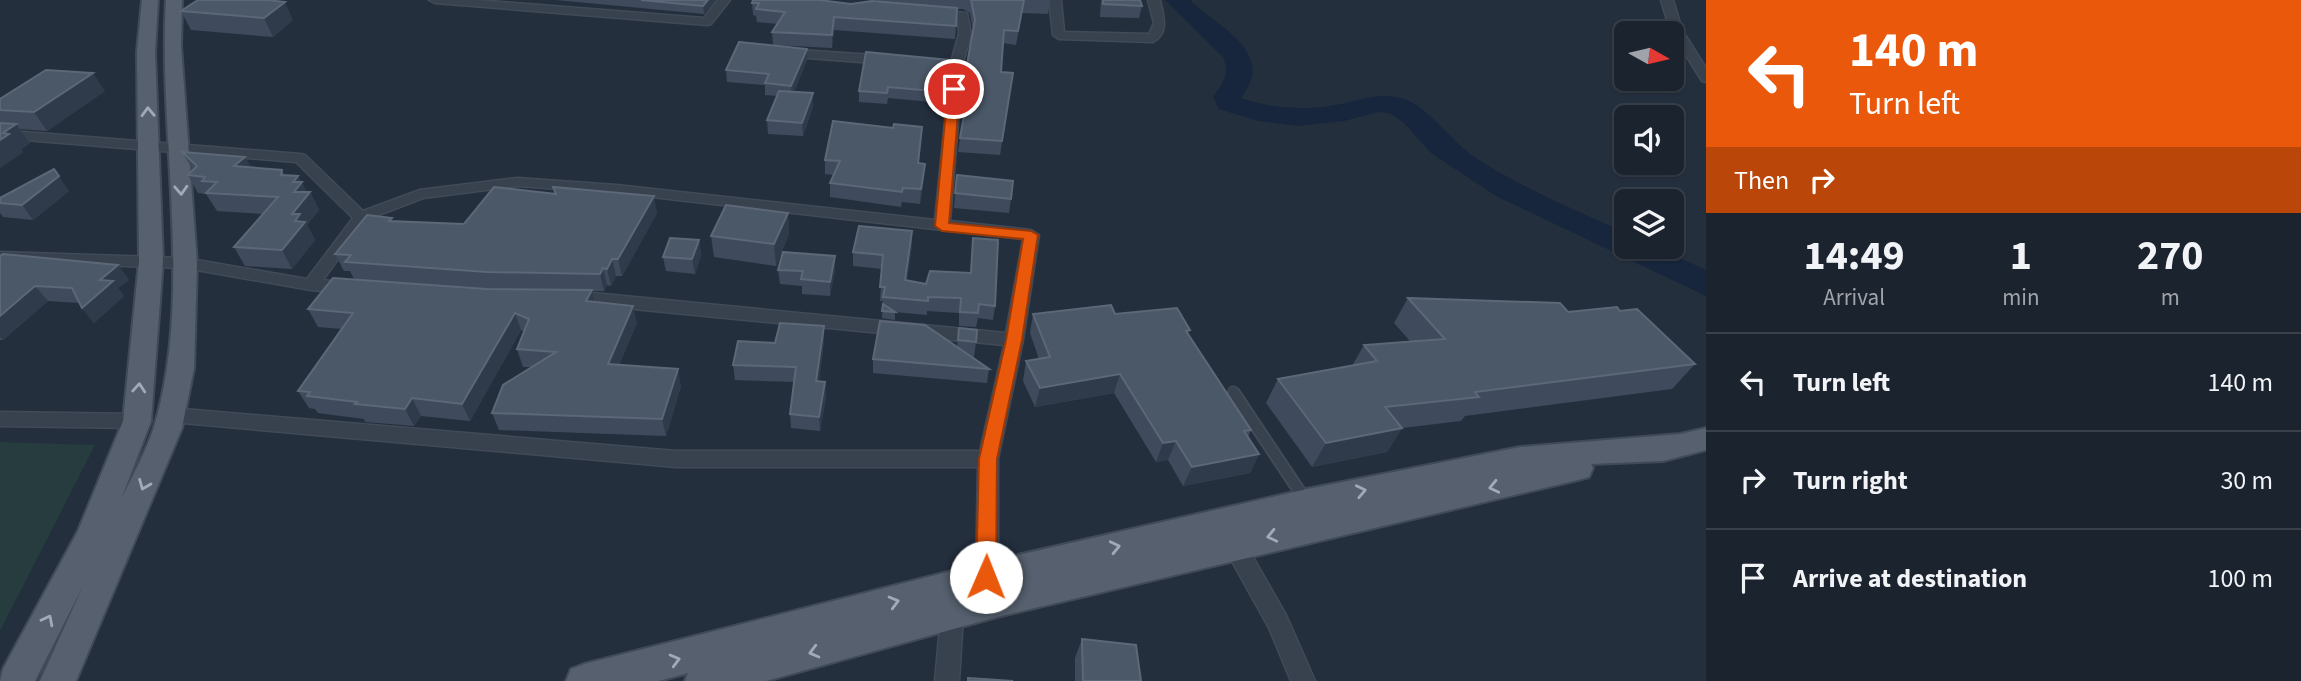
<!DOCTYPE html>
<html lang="en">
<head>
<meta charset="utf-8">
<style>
  :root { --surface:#1b232e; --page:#282f3a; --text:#f1f3f6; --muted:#a0a4aa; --line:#39404a }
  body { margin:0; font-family:"Source Sans 3",sans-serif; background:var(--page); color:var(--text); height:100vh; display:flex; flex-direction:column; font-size:26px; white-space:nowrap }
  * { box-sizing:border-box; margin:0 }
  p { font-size:23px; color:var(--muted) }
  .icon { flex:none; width:38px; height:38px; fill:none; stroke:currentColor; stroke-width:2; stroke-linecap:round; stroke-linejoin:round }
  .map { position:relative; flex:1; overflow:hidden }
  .side { display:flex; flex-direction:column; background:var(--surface); width:595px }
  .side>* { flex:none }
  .top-card { background:#ea580c; color:#fff; overflow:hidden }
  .needle { width:46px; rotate:98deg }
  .tools { position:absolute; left:1614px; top:21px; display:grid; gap:14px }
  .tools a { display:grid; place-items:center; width:70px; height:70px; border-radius:10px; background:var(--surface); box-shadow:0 2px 5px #0004,0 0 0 2px var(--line); font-size:35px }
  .pin { position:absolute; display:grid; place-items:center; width:60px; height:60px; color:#fff; margin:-30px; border:4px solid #fff; border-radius:50%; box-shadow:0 2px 7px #0007 }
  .me { position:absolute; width:77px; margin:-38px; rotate:1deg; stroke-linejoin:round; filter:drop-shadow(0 0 5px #0008) }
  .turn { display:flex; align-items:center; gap:24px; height:147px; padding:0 28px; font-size:32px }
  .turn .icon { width:91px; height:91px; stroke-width:2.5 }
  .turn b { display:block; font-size:49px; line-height:60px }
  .then { display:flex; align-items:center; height:66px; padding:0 28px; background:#0003; gap:14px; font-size:26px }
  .eta { display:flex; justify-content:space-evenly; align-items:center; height:119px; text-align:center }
  .eta b { font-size:42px; font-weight:700; line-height:49px }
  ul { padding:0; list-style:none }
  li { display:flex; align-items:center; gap:21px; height:98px; padding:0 28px; border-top:2px solid var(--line) }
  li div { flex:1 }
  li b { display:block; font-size:26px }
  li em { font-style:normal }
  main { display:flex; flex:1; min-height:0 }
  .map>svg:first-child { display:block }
  .green { fill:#263c3f }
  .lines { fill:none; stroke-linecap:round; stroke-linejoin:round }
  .river { fill:#17263c; fill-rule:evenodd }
  .service-far1-casing { stroke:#414a57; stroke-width:11 }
  .service-casing { stroke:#414a57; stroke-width:14 }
  .minor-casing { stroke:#414a57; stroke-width:3 }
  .primary-casing { stroke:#414a57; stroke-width:4 }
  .service-far1 { stroke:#38414e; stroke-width:8 }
  .service { stroke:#38414e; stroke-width:10 }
  .minor { fill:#38414e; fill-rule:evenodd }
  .primary { fill:#56606e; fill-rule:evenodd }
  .wall { fill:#3f4b5c }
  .shaded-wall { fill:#2f3b4b }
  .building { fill:#4b5868; stroke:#5c6777; stroke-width:2 }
  .oneway { stroke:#a1aab7 }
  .route { fill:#ea580c; stroke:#983908; stroke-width:2 }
</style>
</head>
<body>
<main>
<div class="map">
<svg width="1706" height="681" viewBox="0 0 1706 681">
  <rect width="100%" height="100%" fill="#242f3e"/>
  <polygon class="green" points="0,442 95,445 0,631"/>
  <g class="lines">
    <path class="river" d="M1165,0H1190C1219,28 1277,52 1241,98C1274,109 1308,111 1341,104C1364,99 1380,92 1404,99C1427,106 1451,140 1473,156C1521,188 1574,209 1626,233V247H1656L1706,270V296L1496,196L1431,153L1403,122L1389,113L1378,112L1344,121L1299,126L1258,121L1219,109L1213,97C1223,82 1230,76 1223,57Z"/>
    <defs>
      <polyline id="service-far1" points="1233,391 1235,394"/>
      <polyline id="service" points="1234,393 1306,501"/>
      <g id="minor">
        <polygon points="429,0 476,0 704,18 718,0 730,0 711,24 707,25 435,3"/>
        <path d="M1049,0H1061L1064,32L1149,34L1154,23L1148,0H1160C1163,15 1170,33 1153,42L1059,39L1053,35Z"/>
        <polygon points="1661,0 1673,0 1682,30 1706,68 1706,82 1702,81 1670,30"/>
        <polygon points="932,10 967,13 971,34 963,62 950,221 1031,230 1039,235 1023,340 998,459 998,577 1001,585 998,592 990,595 982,592 976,577 978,467 676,467 171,422 164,420 162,415 164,410 171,408 676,451 980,451 1004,345 572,303 564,297 572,291 1006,333 1023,239 616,193 517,186 423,198 366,220 323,280 354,284 356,288 348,294 311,290 185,268 0,262 0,252 185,258 307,279 353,218 296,162 0,138 0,130 300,154 305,155 363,211 420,190 517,178 616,185 935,220 951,62 959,34 958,18 928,15 926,13"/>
        <polygon points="785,49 887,56 893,60 887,64 781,56 781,50"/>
        <polygon points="0,412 137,414 144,416 147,421 144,426 137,428 0,426"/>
        <polygon points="1234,536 1242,538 1286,615 1315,681 1291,681 1269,628 1223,545 1226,538"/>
        <polygon points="952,606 960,609 963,616 959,681 935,681 941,616 944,609"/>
      </g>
      <g id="primary">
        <path d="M142,0H158L155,52L163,261L151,421L121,500C132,476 146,452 154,427C194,295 158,137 166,0H182L181,46L197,263L194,368L182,428L76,681H40L83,586L35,681H0L3,669L78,531L123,421L139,261L137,52Z"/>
        <polygon points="1706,428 1706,450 1663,461 1591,464 1593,468 1589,477 1578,480 997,617 766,681 685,681 688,673 659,681 566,681 571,669 584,664 987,562 1307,489 1520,447 1680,434"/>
      </g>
    </defs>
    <use href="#service-far1" class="service-far1-casing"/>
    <use href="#service" class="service-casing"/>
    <use href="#minor" class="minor-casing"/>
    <use href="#primary" class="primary-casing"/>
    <use href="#service-far1" class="service-far1"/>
    <use href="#service" class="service"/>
    <use href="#minor" class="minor"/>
    <use href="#primary" class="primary"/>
  </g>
  <g class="wall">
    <polygon points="556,0 716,0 704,14"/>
    <polygon points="877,0 1050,0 1048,14 1022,13 1016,45 1003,43 1001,72 1013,73 1000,155 958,152 967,95 963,95 964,81 973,31 970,13 963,9 957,9 955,39 834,30 832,48 773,45 772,32 778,24 757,22 756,16 753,15 752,3 851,4 877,2"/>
    <polygon points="1101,0 1140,0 1142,6 1139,18 1100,17"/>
    <polygon points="181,11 293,20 273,37 191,30"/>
    <polygon points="807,49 807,60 794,92 813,93 813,107 803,136 768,134 767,120 777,96 765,95 765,85 727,82 726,70"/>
    <polygon points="949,60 945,93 934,92 932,102 888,98 887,104 859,102 859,91"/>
    <polygon points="105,91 47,131 20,129 30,143 21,149 23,152 0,168 0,99"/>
    <polygon points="922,127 919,163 925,164 924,178 920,204 902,202 901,207 830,197 830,183 833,175 825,174 825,160"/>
    <polygon points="182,152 245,157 251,168 282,170 285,176 298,176 307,192 310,192 319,210 307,225 315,240 292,269 245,266 234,247 263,214 217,211 206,194 198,193 188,175 193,170"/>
    <polygon points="957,175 1011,199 1009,213 954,208"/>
    <polygon points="553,187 657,213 622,276 616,276 611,286 607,285 604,291 592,291 595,302 637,323 619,365 681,386 666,436 499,430 492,413 531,367 523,367 517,349 524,332 521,330 470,421 421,416 414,426 365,422 364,419 318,413 315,409 309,408 298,391 342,329 318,327 308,309 354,279 350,271 344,271 335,254 394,222 464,224 555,194"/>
    <polygon points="69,191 33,220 3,217 0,213 0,198"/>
    <polygon points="788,213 789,234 776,266 714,257 711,236"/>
    <polygon points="973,238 995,306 993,320 978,318 976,327 959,326 959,313 927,311 927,315 895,312 895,320 882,318 883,301 880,301 882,269 853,266 853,252 912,245 907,280 926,284 970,273"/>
    <polygon points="699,240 701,255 695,274 666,271 663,257"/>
    <polygon points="0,256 118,265 129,280 118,288 124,296 94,323 82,308 79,303 48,301 3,340 0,340"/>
    <polygon points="835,256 835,271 830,296 802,294 802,286 780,284 778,270"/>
    <polygon points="1408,298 1568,312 1620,311 1695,364 1672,389 1465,416 1461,421 1402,428 1387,452 1312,467 1266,403 1278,379 1352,366 1364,345 1410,341 1394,323"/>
    <polygon points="1033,314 1190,330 1188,334 1251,430 1248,437 1259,454 1250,473 1183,486 1168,460 1156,462 1114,393 1035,407 1023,381 1026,361 1039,359 1030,333"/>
    <polygon points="959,328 976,342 974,357 971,356 989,369 987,383 873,373 873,359 957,347"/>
    <polygon points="824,341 819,381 825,382 826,397 820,431 791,428 790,414 794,382 735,380 733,365 775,343"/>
    <polygon points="1082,639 1141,681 1075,681 1075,658"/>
  </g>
  <g class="shaded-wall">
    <polygon points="708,0 716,0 704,14 703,6"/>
    <polygon points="285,2 293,20 273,37 264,18"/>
    <polygon points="834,17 834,30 832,48 832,35"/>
    <polygon points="807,49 807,60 792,97 791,86"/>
    <polygon points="93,73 105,91 47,131 34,112"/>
    <polygon points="813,93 813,107 803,136 802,123"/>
    <polygon points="16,124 30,143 21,149 23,152 0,168 0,140 3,133"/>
    <polygon points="245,157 254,174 234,166"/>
    <polygon points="925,164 924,178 920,204 921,189"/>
    <polygon points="54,169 69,191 33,220 22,205"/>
    <polygon points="298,176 308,194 310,192 319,210 307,225 315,240 292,269 282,250 292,214 294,192 293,182"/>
    <polygon points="654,196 657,213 622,276 618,259"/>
    <polygon points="788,213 789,234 776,266 774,244"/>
    <polygon points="912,231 912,245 905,294 905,280"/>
    <polygon points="699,240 701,255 695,274 692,259"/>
    <polygon points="835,256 835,271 830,296 830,282"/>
    <polygon points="612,259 616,276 611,286 607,269"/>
    <polygon points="118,265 129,280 118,288 124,296 94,323 82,308 100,280"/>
    <polygon points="603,268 607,285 604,291 600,274"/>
    <polygon points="35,286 48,301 3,340 0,337 0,316"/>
    <polygon points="592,290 596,308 586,301"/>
    <polygon points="633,306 637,323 612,381 608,364"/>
    <polygon points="515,313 521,330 470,421 462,404"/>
    <polygon points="824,326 824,341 817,396 816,381"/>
    <polygon points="678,369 681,386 666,436 662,419"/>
    <polygon points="1120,374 1114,393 1035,407 1040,388"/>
    <polygon points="825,382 826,397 820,431 819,417"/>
    <polygon points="412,398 421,416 414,426 405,409"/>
    <polygon points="1402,428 1387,452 1312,467 1326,443"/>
    <polygon points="1176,441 1168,460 1156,462 1163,443"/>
    <polygon points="1259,454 1250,473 1183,486 1192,467"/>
  </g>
  <g class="building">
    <polygon points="198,0 267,0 285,2 264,18 181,11"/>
    <polygon points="641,0 708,0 703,6"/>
    <polygon points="753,0 819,0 851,4 872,1 957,8 956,26 834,17 832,35 772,32 785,12 756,9 759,3 752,3"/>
    <polygon points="971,0 1024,0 1018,31 1004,30 1001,72 1013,73 1002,141 960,138 970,81 964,81 975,20"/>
    <polygon points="1103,0 1140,0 1142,6 1103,4"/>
    <polygon points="739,42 807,49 791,86 765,83 769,74 726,70"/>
    <polygon points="866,52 949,60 946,82 935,81 933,91 888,87 887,93 859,91"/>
    <polygon points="46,70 93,73 34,112 0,110 0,99"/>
    <polygon points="779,91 813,93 802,123 767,120"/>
    <polygon points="833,121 893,128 894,124 922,127 918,163 925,164 921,189 903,188 902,192 830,183 840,161 825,160"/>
    <polygon points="0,123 16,124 3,133 9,134 0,140"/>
    <polygon points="182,152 245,157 234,166 282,170 281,175 298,176 293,182 302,182 294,192 310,192 292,214 300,214 295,221 305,222 282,250 234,247 278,197 206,193 217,182 202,181 205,177 188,175 197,166"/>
    <polygon points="54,169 59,176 22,205 0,203 0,198"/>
    <polygon points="957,175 1013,181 1011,199 955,193"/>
    <polygon points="494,187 556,194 553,187 654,196 618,259 612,259 607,269 603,268 600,274 487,272 345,262 351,255 335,254 367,215 392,218 389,221 464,224"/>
    <polygon points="726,205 788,213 774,244 711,236"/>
    <polygon points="859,226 912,231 905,280 926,284 930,271 971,273 973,238 998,240 995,306 979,304 978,313 960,312 961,298 928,297 928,301 883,297 885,287 880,287 883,255 853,252"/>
    <polygon points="670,238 699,240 692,259 663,257"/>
    <polygon points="783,252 835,256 830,282 801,279 803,271 778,270"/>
    <polygon points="3,254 118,265 100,280 113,281 82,308 72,288 35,286 0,316 0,256"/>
    <polygon points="333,278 486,289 592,290 586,301 633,306 608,364 678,369 662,419 492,413 503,385 556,352 517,349 529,319 515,313 462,404 412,398 405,409 355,404 357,402 307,396 310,392 298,391 353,313 308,309"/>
    <polygon points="1408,298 1560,303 1568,312 1617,307 1620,311 1637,309 1695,364 1475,392 1479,397 1385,407 1402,428 1326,443 1278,379 1377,361 1364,345 1445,339"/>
    <polygon points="883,304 895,312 882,311"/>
    <polygon points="1111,305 1115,314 1177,308 1190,330 1186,331 1251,430 1244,431 1259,454 1192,467 1176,441 1163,443 1120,374 1040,388 1026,361 1050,357 1033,314"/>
    <polygon points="880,321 925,325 989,369 873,359"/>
    <polygon points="780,323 824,326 816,381 825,382 819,417 790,414 796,367 733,365 738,341 775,343"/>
    <polygon points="959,328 977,330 976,342 958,340"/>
    <polygon points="1082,639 1136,645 1141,681 1083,681"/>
    <polygon points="968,678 1013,681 968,681"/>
  </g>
  <defs><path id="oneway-chevron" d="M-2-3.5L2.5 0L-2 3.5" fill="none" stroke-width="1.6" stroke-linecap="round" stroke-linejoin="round" transform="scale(1.75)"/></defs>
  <g class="oneway">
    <use href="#oneway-chevron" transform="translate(148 112) rotate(-92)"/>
    <use href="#oneway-chevron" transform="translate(181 190) rotate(87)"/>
    <use href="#oneway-chevron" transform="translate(139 388) rotate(-86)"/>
    <use href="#oneway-chevron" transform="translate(144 485) rotate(112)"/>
    <use href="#oneway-chevron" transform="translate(1494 487) rotate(167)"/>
    <use href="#oneway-chevron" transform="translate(1361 491) rotate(-12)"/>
    <use href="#oneway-chevron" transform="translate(1272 536) rotate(167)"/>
    <use href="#oneway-chevron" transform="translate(1115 547) rotate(-13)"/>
    <use href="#oneway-chevron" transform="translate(894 602) rotate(-15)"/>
    <use href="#oneway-chevron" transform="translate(48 620) rotate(-63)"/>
    <use href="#oneway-chevron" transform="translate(814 652) rotate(165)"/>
    <use href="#oneway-chevron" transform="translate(675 660) rotate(-15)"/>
  </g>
  <polygon class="route" points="954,86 960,89 949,223 1031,231 1038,235 1022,340 997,459 996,577 994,583 986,586 979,583 976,577 979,459 1006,340 1023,239 942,231 935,226 948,89"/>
</svg>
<div class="tools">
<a><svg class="needle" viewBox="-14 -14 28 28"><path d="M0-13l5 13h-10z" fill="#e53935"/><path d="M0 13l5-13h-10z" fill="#a0a4aa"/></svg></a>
<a><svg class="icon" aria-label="sound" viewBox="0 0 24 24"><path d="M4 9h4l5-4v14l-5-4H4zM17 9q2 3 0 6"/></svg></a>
<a><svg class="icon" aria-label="layers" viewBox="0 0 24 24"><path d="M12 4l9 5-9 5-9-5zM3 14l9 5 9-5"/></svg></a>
</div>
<div class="pin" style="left:954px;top:89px;background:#d93025"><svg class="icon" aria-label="arrive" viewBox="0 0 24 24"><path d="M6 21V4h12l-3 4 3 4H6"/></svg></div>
<svg class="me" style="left:986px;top:577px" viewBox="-20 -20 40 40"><circle r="19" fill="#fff"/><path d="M0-13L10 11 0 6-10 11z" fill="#ea580c"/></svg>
</div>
<section class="side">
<div class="top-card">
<div class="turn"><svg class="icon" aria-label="left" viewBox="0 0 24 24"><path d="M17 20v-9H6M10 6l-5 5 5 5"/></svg><div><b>140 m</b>Turn left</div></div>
<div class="then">Then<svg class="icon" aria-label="right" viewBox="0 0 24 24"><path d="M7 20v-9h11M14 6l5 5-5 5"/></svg></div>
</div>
<div class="eta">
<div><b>14:49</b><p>Arrival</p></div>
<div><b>1</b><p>min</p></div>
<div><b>270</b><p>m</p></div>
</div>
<ul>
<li><svg class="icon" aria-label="left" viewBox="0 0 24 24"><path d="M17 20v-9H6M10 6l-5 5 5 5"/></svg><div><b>Turn left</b></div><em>140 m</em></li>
<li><svg class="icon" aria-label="right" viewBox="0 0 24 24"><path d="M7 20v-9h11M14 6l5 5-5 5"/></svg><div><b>Turn right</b></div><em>30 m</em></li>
<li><svg class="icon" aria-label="arrive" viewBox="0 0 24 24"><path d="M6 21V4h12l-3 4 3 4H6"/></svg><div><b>Arrive at destination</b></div><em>100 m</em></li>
</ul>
</section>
</main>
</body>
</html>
